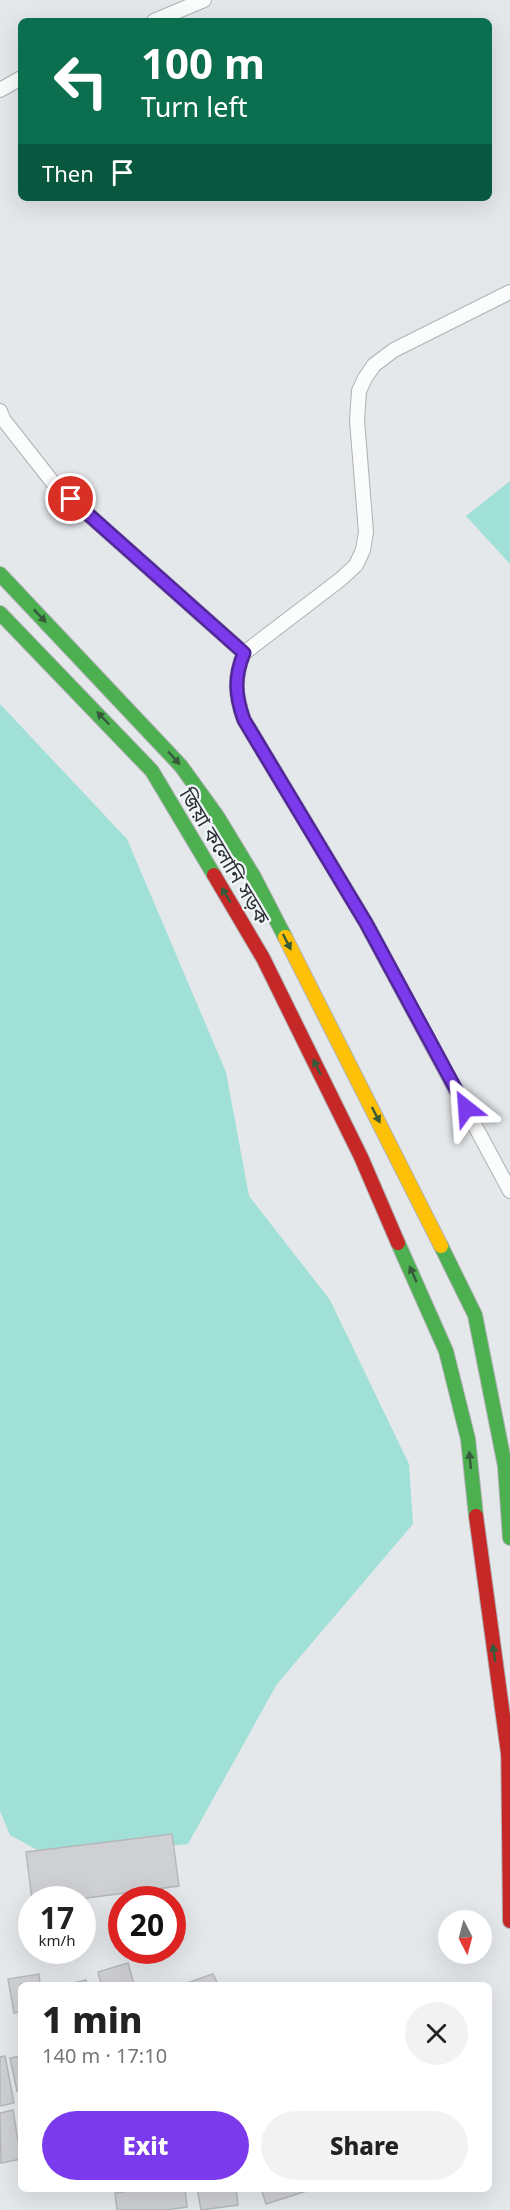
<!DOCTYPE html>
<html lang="en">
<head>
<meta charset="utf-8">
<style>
  :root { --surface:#fff; --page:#f2f2f2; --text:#222; --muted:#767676; --accent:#7c3aed }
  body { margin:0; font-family:"Noto Sans","Noto Sans Bengali",sans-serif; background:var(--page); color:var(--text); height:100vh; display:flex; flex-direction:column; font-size:22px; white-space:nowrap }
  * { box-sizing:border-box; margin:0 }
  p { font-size:20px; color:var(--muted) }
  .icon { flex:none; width:33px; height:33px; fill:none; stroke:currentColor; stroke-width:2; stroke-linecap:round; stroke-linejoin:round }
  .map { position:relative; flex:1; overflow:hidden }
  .details { position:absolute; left:18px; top:1982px; width:474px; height:210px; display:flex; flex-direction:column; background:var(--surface); border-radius:9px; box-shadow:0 6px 24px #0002 }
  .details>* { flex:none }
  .top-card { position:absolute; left:18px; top:18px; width:474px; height:183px; border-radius:9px; box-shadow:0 6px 24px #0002; background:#0b6e4f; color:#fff; overflow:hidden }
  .needle { width:39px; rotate:174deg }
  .buttons { position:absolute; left:438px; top:1910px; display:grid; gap:12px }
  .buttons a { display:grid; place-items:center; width:54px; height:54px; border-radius:50%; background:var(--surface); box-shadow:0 6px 24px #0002; font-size:30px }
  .speed { position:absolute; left:18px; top:1886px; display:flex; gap:12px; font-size:30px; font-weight:700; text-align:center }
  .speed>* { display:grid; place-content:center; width:78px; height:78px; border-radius:50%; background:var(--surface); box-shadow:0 6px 24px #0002; line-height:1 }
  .speed small { font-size:15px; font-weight:400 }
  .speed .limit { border:9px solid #d22; background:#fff; color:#111 }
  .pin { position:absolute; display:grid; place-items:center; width:51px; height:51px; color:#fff; margin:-26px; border:3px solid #fff; border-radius:50%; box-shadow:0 2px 6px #0007 }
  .me { position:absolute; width:66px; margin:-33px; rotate:332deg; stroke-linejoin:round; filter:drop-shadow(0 0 4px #0008) }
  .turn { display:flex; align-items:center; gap:21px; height:126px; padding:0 24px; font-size:27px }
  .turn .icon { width:78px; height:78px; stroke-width:2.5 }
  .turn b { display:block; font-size:42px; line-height:51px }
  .then { display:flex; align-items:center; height:57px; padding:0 24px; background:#0003; gap:12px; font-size:22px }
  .round { display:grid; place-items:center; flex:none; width:63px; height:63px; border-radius:32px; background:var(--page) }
  .summary { display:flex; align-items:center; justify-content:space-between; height:102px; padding:0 24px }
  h1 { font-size:36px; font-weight:800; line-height:45px }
  .cta { display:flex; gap:12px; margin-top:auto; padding:12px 24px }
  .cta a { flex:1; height:69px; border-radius:36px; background:var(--accent); color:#fff; font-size:24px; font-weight:800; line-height:69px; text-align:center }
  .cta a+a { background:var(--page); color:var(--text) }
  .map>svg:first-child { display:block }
  .water { fill:#a1e0d7 }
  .building { fill:#cfd0d3; stroke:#b5b7ba; stroke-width:1.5 }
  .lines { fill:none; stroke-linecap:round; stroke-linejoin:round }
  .lane-casing { stroke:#afb1b3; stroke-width:16 }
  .fast-casing { stroke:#afb1b3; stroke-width:16 }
  .slow-casing { stroke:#afb1b3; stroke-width:16 }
  .jam-casing { stroke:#afb1b3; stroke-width:16 }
  .lane { stroke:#fbfcfc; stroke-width:14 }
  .fast { stroke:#4caf50; stroke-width:14 }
  .slow { stroke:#ffc107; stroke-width:14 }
  .jam { stroke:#c62828; stroke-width:14 }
  .oneway { fill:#375a3b }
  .route-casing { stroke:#51269a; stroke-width:15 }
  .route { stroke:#7c3aed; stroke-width:10 }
  .labels { text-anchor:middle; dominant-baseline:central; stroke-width:4.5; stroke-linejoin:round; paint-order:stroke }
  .street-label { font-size:20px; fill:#2b2d2f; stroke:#f0f6fa }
</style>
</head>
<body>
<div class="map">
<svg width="510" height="2210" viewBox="0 0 510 2210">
  <rect width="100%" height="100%" fill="#e5e8eb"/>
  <g class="water">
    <polygon points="510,481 510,564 466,516"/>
    <polygon points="0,704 127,839 226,1072 249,1196 330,1300 409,1464 413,1524 277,1684 188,1844 50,1857 10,1835 0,1811"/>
  </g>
  <g class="building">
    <polygon points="172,1834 179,1886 79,1899 32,1899 26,1852"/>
    <polygon points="82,1927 85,1950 39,1956 39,1950 82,1950"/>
    <polygon points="128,1963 134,1984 101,1984 98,1972"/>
    <polygon points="39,1974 40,1984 21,1984 21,2012 14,2013 8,1979"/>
    <polygon points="213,1974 218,1984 184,1984"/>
    <polygon points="86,1980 87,1984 69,1984"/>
    <polygon points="5,2056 14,2103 0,2106 0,2057"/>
    <polygon points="21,2056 21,2090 17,2091 10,2058"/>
    <polygon points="13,2110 21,2159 1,2163 0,2113"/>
    <polygon points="149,2188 185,2188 187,2207 166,2210 117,2210 115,2193"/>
    <polygon points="197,2188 236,2188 238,2205 201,2210"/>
    <polygon points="261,2188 316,2188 266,2204"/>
  </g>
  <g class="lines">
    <defs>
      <g id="lane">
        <polyline points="154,21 204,0"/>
        <polyline points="0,90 21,78"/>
        <path d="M510,292L394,350L374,365L365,378L359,391L357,420L366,532L363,550L356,565L341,579L244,653C234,677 235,695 244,720L366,923L510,1191"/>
        <polyline points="0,411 3,419 54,484 244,653"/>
      </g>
      <g id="fast">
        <polyline points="0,574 181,766 217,816 254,877 285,937"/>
        <polyline points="0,613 152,771 214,875"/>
        <polyline points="398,1243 446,1351 468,1439 476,1516"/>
        <polyline points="441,1246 475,1315 505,1466 510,1538"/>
      </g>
      <polyline id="slow" points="285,937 441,1246"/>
      <g id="jam">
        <polyline points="214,875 263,958 361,1157 398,1243"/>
        <polyline points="476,1516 508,1753"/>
        <polyline points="508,1731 510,1921"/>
      </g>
    </defs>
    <use href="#lane" class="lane-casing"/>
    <use href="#fast" class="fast-casing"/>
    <use href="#slow" class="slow-casing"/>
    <use href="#jam" class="jam-casing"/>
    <use href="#lane" class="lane"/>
    <use href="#fast" class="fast"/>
    <use href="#slow" class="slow"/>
    <use href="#jam" class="jam"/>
  </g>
  <defs><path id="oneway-solid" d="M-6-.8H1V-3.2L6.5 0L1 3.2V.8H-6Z" transform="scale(1.5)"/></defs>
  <g class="oneway">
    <use href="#oneway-solid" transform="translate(40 616) rotate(47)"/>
    <use href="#oneway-solid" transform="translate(103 718) rotate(-134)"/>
    <use href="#oneway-solid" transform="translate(174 758) rotate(48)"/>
    <use href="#oneway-solid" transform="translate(226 895) rotate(-121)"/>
    <use href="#oneway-solid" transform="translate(287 942) rotate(63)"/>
    <use href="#oneway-solid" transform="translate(317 1067) rotate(-116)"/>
    <use href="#oneway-solid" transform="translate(376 1115) rotate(63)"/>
    <use href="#oneway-solid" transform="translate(413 1274) rotate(-114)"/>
    <use href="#oneway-solid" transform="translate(470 1460) rotate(-96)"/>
    <use href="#oneway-solid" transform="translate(494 1653) rotate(-98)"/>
  </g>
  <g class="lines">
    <defs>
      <path id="route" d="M71,499L244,653C234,677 235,695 244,720L366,923L466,1108"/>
    </defs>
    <use href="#route" class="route-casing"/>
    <use href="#route" class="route"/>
  </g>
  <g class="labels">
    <g class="street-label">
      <text transform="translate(225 856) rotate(59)">জিয়া কলোনি সড়ক</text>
    </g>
  </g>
</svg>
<div class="buttons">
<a><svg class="needle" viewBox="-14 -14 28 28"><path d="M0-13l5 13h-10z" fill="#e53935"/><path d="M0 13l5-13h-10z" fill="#767676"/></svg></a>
</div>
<div class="speed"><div>17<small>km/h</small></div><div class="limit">20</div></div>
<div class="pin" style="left:71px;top:499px;background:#d93025"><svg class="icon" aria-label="arrive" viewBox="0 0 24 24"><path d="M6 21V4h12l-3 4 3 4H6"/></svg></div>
<svg class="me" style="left:466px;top:1108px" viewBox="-20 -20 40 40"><path d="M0-17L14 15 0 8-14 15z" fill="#7c3aed" stroke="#fff" stroke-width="4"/></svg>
<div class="top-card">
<div class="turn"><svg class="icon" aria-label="left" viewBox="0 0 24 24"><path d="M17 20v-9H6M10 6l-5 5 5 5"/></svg><div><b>100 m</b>Turn left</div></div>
<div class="then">Then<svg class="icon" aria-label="arrive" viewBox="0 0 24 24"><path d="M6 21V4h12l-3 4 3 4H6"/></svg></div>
</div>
<section class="details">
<div class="summary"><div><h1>1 min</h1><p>140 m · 17:10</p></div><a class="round"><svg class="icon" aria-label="close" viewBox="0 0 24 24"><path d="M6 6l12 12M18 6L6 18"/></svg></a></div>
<div class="cta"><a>Exit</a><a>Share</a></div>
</section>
</div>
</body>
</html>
